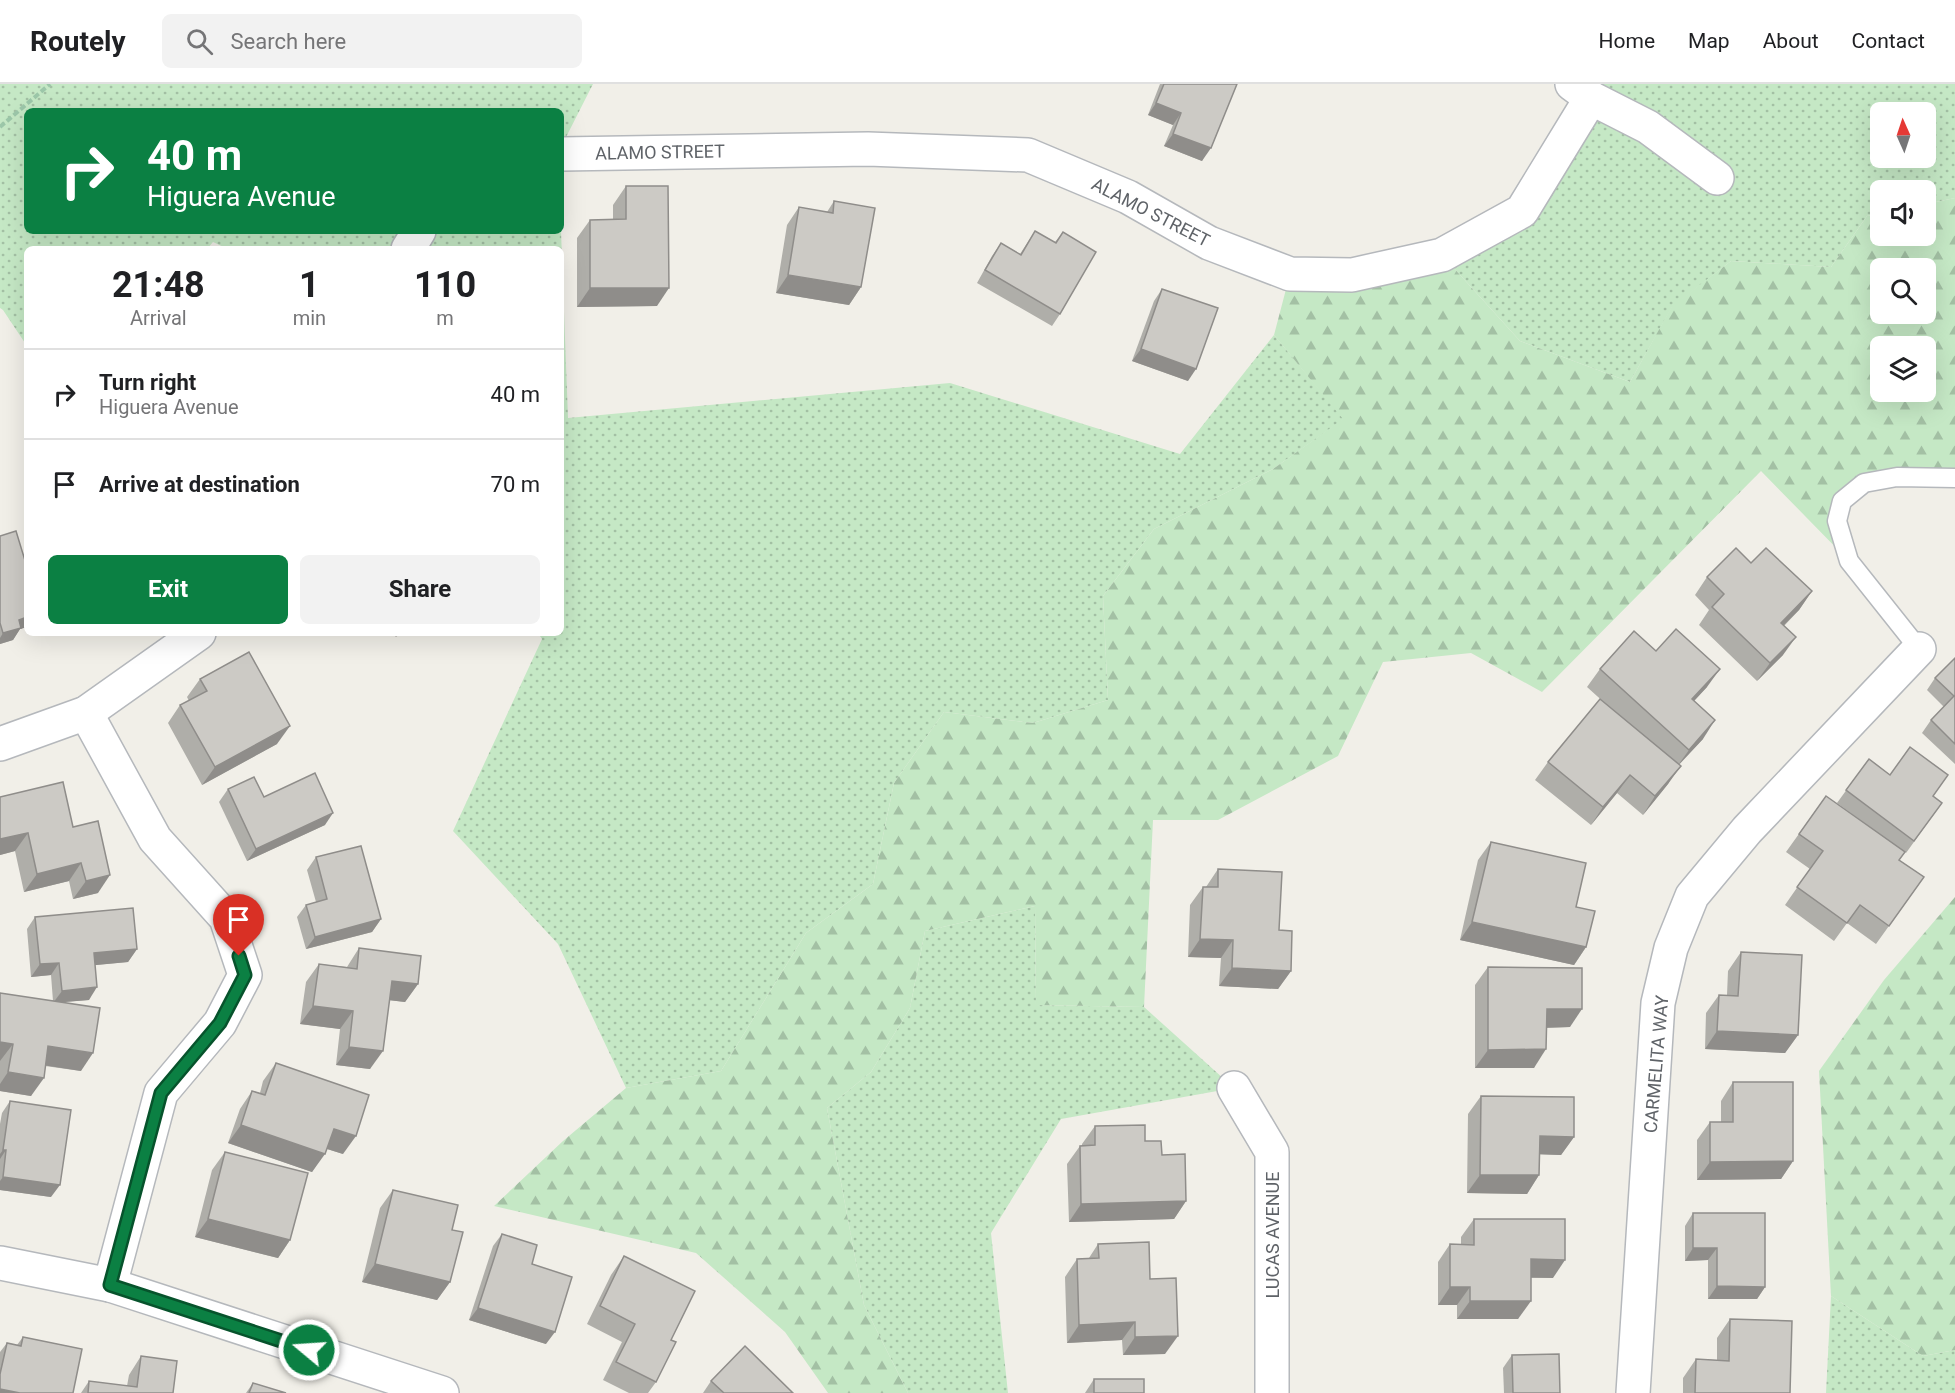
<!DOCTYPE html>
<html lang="en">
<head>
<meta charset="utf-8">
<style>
  :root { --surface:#fff; --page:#f2f2f2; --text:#202124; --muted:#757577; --line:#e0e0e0; --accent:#0b8043 }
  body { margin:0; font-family:Roboto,sans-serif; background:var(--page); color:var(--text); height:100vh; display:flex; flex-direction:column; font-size:22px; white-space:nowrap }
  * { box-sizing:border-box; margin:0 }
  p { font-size:20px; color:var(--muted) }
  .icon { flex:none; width:33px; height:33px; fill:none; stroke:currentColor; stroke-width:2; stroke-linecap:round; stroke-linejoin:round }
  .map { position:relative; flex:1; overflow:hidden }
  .details { position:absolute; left:24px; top:162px; width:540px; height:390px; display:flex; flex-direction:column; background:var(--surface); border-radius:9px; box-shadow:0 6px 24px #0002 }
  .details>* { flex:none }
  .guide { position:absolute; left:24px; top:24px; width:540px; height:126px; border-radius:9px; box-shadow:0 6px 24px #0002; background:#0b8043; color:#fff; overflow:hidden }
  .needle { width:39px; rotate:357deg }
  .fabs { position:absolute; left:1870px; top:18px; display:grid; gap:12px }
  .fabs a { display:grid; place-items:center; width:66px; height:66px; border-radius:9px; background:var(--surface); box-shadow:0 6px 24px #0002; font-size:30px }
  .pin { position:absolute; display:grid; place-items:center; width:51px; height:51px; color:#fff; margin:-62px -26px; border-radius:50% 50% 50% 0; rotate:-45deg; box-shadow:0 0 6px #0007 }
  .pin .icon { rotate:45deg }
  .me { position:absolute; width:66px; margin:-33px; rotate:288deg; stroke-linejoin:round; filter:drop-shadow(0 0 4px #0008) }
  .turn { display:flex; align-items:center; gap:21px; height:126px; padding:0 24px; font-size:27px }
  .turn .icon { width:78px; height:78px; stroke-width:2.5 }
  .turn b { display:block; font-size:42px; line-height:51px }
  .eta { display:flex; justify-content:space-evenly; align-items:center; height:102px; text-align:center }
  .eta b { font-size:36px; font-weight:700; line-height:42px }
  .primary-button { display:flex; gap:12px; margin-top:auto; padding:12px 24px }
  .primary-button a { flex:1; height:69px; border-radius:9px; background:var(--accent); color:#fff; font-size:24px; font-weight:700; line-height:69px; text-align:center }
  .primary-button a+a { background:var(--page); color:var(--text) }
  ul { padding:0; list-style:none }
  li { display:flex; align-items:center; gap:18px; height:90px; padding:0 24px; border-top:2px solid var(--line) }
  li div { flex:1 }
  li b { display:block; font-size:22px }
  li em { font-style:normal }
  header { display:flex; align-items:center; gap:36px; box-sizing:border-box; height:84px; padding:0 30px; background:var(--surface); border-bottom:2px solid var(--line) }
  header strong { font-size:28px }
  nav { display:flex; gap:33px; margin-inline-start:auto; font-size:21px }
  .search { width:420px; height:54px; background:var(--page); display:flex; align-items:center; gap:15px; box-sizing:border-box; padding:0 21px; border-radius:9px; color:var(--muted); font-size:22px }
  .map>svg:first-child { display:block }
  .grass { fill:url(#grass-dots); fill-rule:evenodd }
  .forest { fill:url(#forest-firs); fill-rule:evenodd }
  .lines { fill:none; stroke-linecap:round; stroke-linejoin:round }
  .service-casing { stroke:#b5b8bc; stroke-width:21 }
  .minor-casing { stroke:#b5b8bc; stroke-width:36 }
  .path { stroke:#9cc7a9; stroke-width:4; stroke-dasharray:6 3; stroke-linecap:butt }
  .service { stroke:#fff; stroke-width:18 }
  .minor { stroke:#fff; stroke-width:33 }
  .wall { fill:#afaea9 }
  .shaded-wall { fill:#8f8d8a }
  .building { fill:#cccac5; stroke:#8f8d8a; stroke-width:1.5 }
  .route-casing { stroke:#07532c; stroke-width:15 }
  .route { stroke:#0b8043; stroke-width:10 }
  .labels { text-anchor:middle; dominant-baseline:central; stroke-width:5; stroke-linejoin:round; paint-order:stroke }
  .street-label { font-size:18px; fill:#5f6368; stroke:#fff }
</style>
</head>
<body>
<header>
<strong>Routely</strong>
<div class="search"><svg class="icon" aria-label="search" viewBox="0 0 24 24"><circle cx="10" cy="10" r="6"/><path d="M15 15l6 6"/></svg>Search here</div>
<nav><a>Home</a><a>Map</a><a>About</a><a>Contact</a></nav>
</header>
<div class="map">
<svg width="1955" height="1309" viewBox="0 0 1955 1309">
  <defs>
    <pattern id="grass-dots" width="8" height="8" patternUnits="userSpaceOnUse" patternTransform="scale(1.5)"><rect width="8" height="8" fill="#c5e8c5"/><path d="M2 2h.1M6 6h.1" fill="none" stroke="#a3c0a4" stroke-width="1.8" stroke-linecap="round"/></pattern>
    <pattern id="forest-firs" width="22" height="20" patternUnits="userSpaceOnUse" patternTransform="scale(1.5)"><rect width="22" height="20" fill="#c5e8c5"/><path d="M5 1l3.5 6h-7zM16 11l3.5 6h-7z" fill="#a3c0a4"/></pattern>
  </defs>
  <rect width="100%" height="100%" fill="#f1efe8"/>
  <g class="grass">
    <polygon points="0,0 593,0 561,63 561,27 27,27 27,147 561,147 568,334 950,299 1180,370 1274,251 1344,335 1273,385 1154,445 1103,512 1108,616 1033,639 944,628 894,699 873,800 806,849 721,987 626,1004 558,860 453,747 542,555 538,549 561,549 561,165 228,165 213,158 207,165 27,165 27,262 3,226 0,224"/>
    <path d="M1572,0H1955V114L1926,120V106H1881V129L1867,132L1831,183L1731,177L1672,223L1630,298L1520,257L1442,171L1522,127L1591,15ZM1881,28H1926V74H1881Z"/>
    <polygon points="1035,822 1036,921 1144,923 1234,1004 1061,1035 991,1149 1008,1309 908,1309 864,1221 827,1024 871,988 910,924 925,847"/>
    <polygon points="1831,1212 1923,1272 1955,1266 1955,1309 1826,1309"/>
  </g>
  <g class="forest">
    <path d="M1955,114V397L1864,399L1842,417L1849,477L1761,387L1542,608L1471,569L1383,578L1338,672L1218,736H1153L1144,923L1036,921L1035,822L925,847L910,924L871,988L827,1024L864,1221L908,1309H828L785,1248L696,1169L494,1122L563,1057L626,1004L721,987L806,849L873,800L894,699L944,628L1033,639L1108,616L1103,512L1154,445L1273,385L1343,335L1274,251L1290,190L1442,171L1520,257L1630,298L1672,222L1731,177L1831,183L1867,132L1881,129V152H1926V120ZM1881,184H1926V230H1881ZM1881,262H1926V308H1881Z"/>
    <polygon points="1955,813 1955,1266 1923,1272 1831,1212 1819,987 1884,896"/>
  </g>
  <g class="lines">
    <defs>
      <polyline id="service" points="1919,565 1849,477 1837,437 1842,417 1864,399 1897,393 1955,394"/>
      <g id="minor">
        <polyline points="1572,0 1591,14 1648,43 1717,94"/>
        <polyline points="561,70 868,65 1028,71 1128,113 1209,159 1290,190 1352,191 1442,171 1522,127 1591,14"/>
        <polyline points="408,165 419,147"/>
        <polyline points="86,629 155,755 226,834 245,891 220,939 161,1009 110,1201"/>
        <polyline points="0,660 86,629 199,549"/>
        <polyline points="1234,1004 1272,1068 1272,1309"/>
        <polyline points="0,1179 110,1201 442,1309"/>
        <polyline points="1633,1309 1658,919 1671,864 1692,812 1747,746 1919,565"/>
      </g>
    </defs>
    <use href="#service" class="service-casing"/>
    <use href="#minor" class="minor-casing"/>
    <polyline class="path" points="0,43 50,0"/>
    <use href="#service" class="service"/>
    <use href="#minor" class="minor"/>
  </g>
  <g class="wall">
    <polygon points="1160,0 1237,0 1202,77 1164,62 1173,41 1148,31"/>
    <polygon points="626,102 657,222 577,223 577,154 590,136 613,135 613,121"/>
    <polygon points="834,117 861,203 849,221 776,209 787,141 799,123 827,128"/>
    <polygon points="1035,147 1055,158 1063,148 1060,230 1052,242 977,199 992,172 1001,159 1020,170"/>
    <polygon points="1162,205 1188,297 1132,277 1154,217"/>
    <polygon points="0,452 27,483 27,543 20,545 13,556 0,560"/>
    <polygon points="1751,479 1812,507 1799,526 1784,542 1783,571 1757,597 1699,541 1709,526 1695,511 1707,493"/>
    <polygon points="392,549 401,549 396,553"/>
    <polygon points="1656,567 1707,603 1694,617 1703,655 1679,680 1668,700 1643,731 1617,709 1591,741 1535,696 1548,678 1607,621 1587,603 1600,585"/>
    <polygon points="1955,574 1955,680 1922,649 1931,636 1944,623 1927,606 1935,594"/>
    <polygon points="200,595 277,660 202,701 168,639 180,621 189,617 187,613"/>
    <polygon points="1869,675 1890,691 1933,712 1942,719 1906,769 1905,768 1899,776 1924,793 1876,860 1847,839 1834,857 1785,821 1810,785 1786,768 1826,712 1874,746 1837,719"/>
    <polygon points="228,705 264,713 325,741 247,777 219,718"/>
    <polygon points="0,713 73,743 98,809 73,815 69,797 24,808 15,767 0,771"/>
    <polygon points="1491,758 1576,823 1586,863 1574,881 1460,856 1478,776"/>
    <polygon points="316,773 381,835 372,848 306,865 297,833 306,821 316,818 307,786"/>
    <polygon points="1218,785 1279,846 1291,887 1278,905 1219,902 1221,874 1188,873 1190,821 1203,803 1206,803"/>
    <polygon points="35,833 137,865 128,878 95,881 89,916 62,918 81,987 45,982 31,1012 0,1007 0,909 53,917 51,891 31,893 27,845"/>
    <polygon points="359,864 418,900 405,918 389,916 370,985 336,981 340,945 300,940 306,898 319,880 347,883"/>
    <polygon points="1741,868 1798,951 1785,969 1705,965 1706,929 1719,911 1727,911 1728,887"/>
    <polygon points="1488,883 1570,943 1547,944 1534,984 1475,984 1475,901"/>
    <polygon points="276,979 343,1070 327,1065 312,1088 228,1059 240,1025 252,1007 260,1009 263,997"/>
    <polygon points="1733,998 1793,1077 1781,1095 1697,1096 1697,1056 1710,1038 1721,1038 1721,1017"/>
    <polygon points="1481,1012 1574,1053 1561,1071 1540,1070 1539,1091 1527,1110 1467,1109 1468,1030"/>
    <polygon points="10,1017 51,1113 0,1106 0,1040 2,1029"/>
    <polygon points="1095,1042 1145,1057 1162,1071 1186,1117 1174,1135 1069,1138 1067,1080 1080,1062 1082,1062 1082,1060"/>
    <polygon points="225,1068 290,1156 278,1174 195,1153 212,1086"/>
    <polygon points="393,1106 452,1146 450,1198 437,1216 362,1198 380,1124"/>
    <polygon points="1693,1129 1765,1203 1757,1215 1708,1215 1708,1176 1685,1177 1685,1142"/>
    <polygon points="1474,1135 1553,1194 1531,1194 1518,1235 1457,1235 1457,1221 1438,1221 1438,1178 1450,1160 1461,1161 1461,1153"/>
    <polygon points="502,1150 532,1180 546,1260 469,1236 493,1162"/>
    <polygon points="1098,1160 1150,1195 1165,1270 1123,1271 1122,1256 1067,1259 1065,1193 1077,1175 1089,1174"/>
    <polygon points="624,1172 671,1256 656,1298 648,1309 629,1309 603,1296 622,1258 587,1240 611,1191"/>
    <polygon points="1730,1235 1790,1309 1683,1309 1683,1294 1696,1275 1717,1276 1717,1254"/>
    <polygon points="23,1253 82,1265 0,1309 0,1268 7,1259 17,1261"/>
    <polygon points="1512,1271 1560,1309 1504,1309 1503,1284"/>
    <polygon points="141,1272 173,1309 81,1309 89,1297 127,1302 129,1291"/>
    <polygon points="1094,1295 1144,1309 1085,1309"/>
    <polygon points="711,1297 793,1309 703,1309"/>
    <polygon points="253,1299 286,1309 246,1309"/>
  </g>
  <g class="shaded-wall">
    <polygon points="1156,19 1181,29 1173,41 1148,31"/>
    <polygon points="1173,50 1211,64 1202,77 1164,62"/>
    <polygon points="788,191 861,203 849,221 776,209"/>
    <polygon points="590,204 669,204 657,222 577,223"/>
    <polygon points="1141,265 1196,285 1188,297 1132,277"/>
    <polygon points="1812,507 1799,526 1768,557 1781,539"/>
    <polygon points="27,533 27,543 20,545 13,556 0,560 0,554 3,549 19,536"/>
    <polygon points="1796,553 1783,571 1757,597 1770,579"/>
    <polygon points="1720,585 1707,603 1679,633 1692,615"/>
    <polygon points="1715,636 1703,655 1676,684 1689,666"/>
    <polygon points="290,642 277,660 202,701 215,683"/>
    <polygon points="1681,682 1668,700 1643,731 1655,712"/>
    <polygon points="1630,691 1617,709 1591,741 1603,723"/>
    <polygon points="333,729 325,741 247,777 256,765"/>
    <polygon points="28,749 15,767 0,771 0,755"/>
    <polygon points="81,779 69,797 24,808 37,790"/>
    <polygon points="110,791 98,809 73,815 86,797"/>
    <polygon points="381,835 372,848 306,865 315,853"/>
    <polygon points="1472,838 1586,863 1574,881 1460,856"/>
    <polygon points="1200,855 1233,856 1221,874 1188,873"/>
    <polygon points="137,865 128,878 86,882 94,869"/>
    <polygon points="59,879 51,891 31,893 40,880"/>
    <polygon points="1232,884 1291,887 1278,905 1219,902"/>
    <polygon points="392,897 418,900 405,918 379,915"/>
    <polygon points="97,903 89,916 53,919 62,907"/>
    <polygon points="313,922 353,927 340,945 300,940"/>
    <polygon points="1547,925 1582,925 1570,943 1534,944"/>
    <polygon points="1717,947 1798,951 1785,969 1705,965"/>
    <polygon points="0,958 13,960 0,977"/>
    <polygon points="48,962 93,969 81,987 36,980"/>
    <polygon points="349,963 383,967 370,985 336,981"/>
    <polygon points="1546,965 1534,984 1475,984 1488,966"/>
    <polygon points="8,988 44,994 31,1012 0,1007 0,1000"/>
    <polygon points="241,1041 325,1070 312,1088 228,1059"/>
    <polygon points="334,1045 356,1052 343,1070 321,1063"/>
    <polygon points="1540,1052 1574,1053 1561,1071 1527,1070"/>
    <polygon points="3,1066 6,1066 0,1075 0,1070"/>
    <polygon points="1793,1077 1781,1095 1697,1096 1710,1078"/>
    <polygon points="1480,1091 1539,1091 1527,1110 1467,1109"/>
    <polygon points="3,1093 60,1101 51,1113 0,1106 0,1097"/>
    <polygon points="1186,1117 1174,1135 1069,1138 1081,1120"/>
    <polygon points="208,1135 290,1156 278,1174 195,1153"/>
    <polygon points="1693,1164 1717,1164 1708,1176 1685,1177"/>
    <polygon points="1531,1175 1565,1176 1553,1194 1518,1193"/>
    <polygon points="375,1180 450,1198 437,1216 362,1198"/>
    <polygon points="1717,1202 1765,1203 1757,1215 1708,1215"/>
    <polygon points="1450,1203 1470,1203 1457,1221 1438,1221"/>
    <polygon points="1470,1217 1531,1217 1518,1235 1457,1235"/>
    <polygon points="478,1224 555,1248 546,1260 469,1236"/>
    <polygon points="1135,1238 1122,1256 1067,1259 1079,1241"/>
    <polygon points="1178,1252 1165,1270 1123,1271 1135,1253"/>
    <polygon points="0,1305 20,1309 0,1309"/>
  </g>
  <g class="building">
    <polygon points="1164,0 1237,0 1211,64 1173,50 1181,29 1156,19"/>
    <polygon points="626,102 668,102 669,204 590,204 590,136 626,135"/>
    <polygon points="834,117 875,124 861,203 788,191 799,123 833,129"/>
    <polygon points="1035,147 1056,159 1063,148 1096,168 1060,230 985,186 1001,159 1021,171"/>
    <polygon points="1162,205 1218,224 1196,285 1141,265"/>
    <polygon points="16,447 27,483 27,533 19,536 21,544 3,549 0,539 0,452"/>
    <polygon points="1736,464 1751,479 1766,464 1812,507 1781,539 1796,553 1770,579 1712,523 1724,510 1707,493"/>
    <polygon points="1676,545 1720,585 1692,615 1715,636 1689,666 1600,585 1634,547 1656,567"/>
    <polygon points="249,568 290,642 215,683 180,621 207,607 200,595"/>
    <polygon points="1955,574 1955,660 1931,636 1954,612 1935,594"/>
    <polygon points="1600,615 1681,682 1655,712 1630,691 1603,723 1548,678"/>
    <polygon points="1910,663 1948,691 1933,712 1942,719 1914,757 1846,706 1869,675 1890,691"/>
    <polygon points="315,689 333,729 256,765 228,705 254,693 264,713"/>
    <polygon points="63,698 73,743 98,737 110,791 86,797 81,779 37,790 28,749 0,755 0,713"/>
    <polygon points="1826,712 1905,768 1899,776 1924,793 1889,842 1860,821 1847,839 1797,803 1823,767 1799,750"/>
    <polygon points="1491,758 1586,779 1576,823 1595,827 1586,863 1472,838"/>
    <polygon points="361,762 381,835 315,853 306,821 327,815 316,773"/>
    <polygon points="1218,785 1282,788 1279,846 1292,847 1291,887 1232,884 1233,856 1200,855 1203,803 1218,803"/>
    <polygon points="133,824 137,865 94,869 97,903 62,907 59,879 40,880 35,833"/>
    <polygon points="359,864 421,872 418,900 392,897 383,967 349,963 353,927 313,922 319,880 357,885"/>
    <polygon points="1741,868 1802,871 1798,951 1717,947 1719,911 1738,912"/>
    <polygon points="1488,883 1582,884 1582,925 1547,925 1546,965 1488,966"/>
    <polygon points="0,909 100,924 93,969 48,962 44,994 8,988 13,960 0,958"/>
    <polygon points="276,979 369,1011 356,1052 334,1045 325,1070 241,1041 252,1007 265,1011"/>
    <polygon points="1733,998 1793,998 1793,1077 1710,1078 1710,1038 1733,1038"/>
    <polygon points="1481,1012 1574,1013 1574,1053 1540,1052 1539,1091 1480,1091"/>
    <polygon points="10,1017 71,1026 60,1101 3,1093 6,1066 3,1066"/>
    <polygon points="1145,1041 1145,1057 1161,1057 1162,1071 1185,1070 1186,1117 1081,1120 1080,1062 1095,1061 1095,1042"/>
    <polygon points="225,1068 308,1089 290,1156 208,1135"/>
    <polygon points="393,1106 458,1121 452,1146 463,1148 450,1198 375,1180"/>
    <polygon points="1693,1129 1765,1129 1765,1203 1717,1202 1717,1164 1693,1164"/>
    <polygon points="1474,1135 1565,1135 1565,1176 1531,1175 1531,1217 1470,1217 1470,1203 1450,1203 1450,1160 1474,1161"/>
    <polygon points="502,1150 537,1161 532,1180 572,1193 555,1248 478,1224"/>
    <polygon points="1149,1158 1150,1195 1176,1194 1178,1252 1135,1253 1135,1238 1079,1241 1077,1175 1099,1174 1098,1160"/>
    <polygon points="624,1172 695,1207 671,1256 676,1258 656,1298 616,1278 635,1240 600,1222"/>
    <polygon points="1730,1235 1792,1237 1790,1309 1695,1309 1696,1275 1729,1277"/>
    <polygon points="23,1253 82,1265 73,1309 20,1309 0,1305 0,1290 7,1259 21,1262"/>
    <polygon points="745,1262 793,1309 724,1309 711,1297"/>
    <polygon points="1559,1270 1560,1309 1513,1309 1512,1271"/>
    <polygon points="141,1272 177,1277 173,1309 88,1309 89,1297 137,1303"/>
    <rect x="1094" y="1295" width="50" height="14"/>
    <polygon points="253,1299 286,1309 249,1309"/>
  </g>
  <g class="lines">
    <defs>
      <polyline id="route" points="239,872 245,891 220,939 161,1009 110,1201 309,1266"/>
    </defs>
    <use href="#route" class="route-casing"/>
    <use href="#route" class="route"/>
  </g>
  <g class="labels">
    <g class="street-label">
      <text transform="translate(660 68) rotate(-1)">ALAMO STREET</text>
      <text transform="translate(1151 128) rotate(27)">ALAMO STREET</text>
      <text transform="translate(1656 980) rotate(-85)">CARMELITA WAY</text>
      <text transform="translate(1272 1151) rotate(-90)">LUCAS AVENUE</text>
    </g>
  </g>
</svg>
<div class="fabs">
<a><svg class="needle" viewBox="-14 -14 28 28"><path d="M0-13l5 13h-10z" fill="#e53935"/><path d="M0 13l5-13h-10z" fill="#757577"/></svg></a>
<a><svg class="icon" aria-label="sound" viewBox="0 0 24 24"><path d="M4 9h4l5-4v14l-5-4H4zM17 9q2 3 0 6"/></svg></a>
<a><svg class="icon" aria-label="search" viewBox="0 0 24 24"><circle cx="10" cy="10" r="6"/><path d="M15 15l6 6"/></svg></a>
<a><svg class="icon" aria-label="layers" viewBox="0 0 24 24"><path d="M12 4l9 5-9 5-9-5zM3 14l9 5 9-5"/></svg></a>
</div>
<div class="pin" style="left:239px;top:872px;background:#d93025"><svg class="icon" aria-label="arrive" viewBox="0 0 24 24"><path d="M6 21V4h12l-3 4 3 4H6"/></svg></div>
<svg class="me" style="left:309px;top:1266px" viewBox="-20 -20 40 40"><circle r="17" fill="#0b8043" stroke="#fff" stroke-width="3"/><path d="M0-11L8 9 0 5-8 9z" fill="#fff"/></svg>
<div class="guide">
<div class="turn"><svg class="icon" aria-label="right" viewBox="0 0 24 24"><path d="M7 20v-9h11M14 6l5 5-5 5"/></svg><div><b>40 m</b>Higuera Avenue</div></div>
</div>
<section class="details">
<div class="eta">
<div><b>21:48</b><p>Arrival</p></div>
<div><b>1</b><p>min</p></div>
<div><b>110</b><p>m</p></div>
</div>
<ul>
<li><svg class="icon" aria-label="right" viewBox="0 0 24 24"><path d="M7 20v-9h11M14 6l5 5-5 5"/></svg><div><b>Turn right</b><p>Higuera Avenue</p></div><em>40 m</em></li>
<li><svg class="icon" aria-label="arrive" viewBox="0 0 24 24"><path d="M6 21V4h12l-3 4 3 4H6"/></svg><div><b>Arrive at destination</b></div><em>70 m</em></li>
</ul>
<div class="primary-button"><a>Exit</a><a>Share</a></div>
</section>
</div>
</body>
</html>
